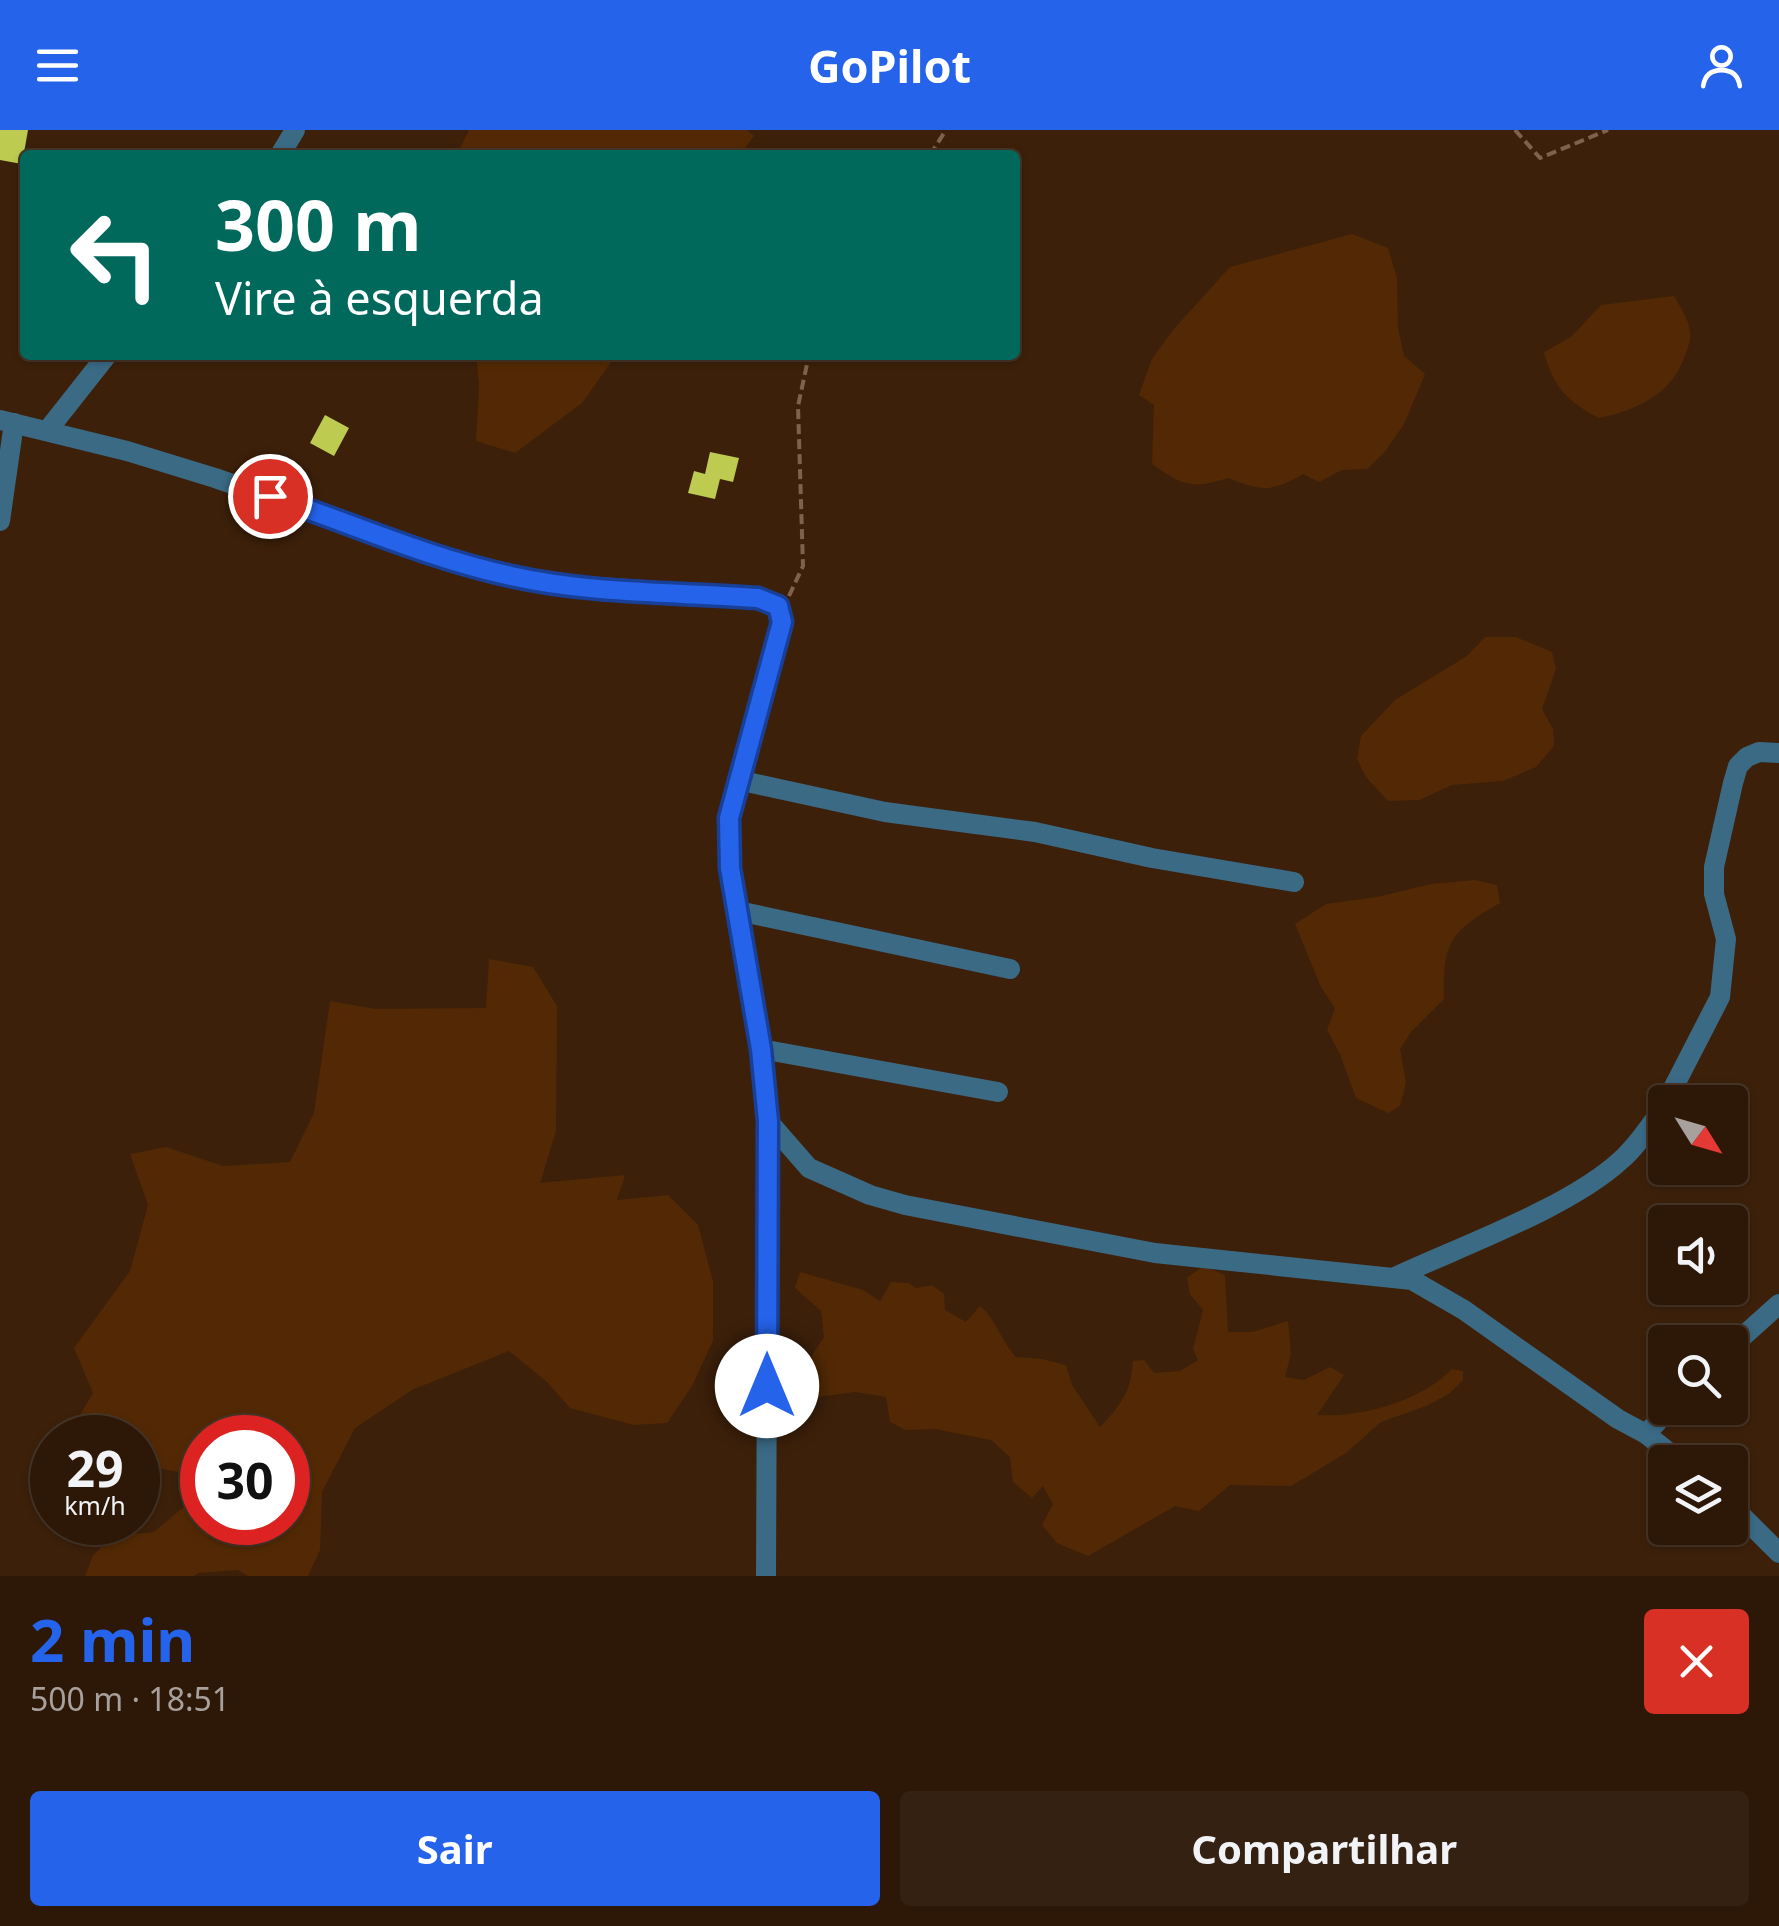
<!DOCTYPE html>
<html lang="pt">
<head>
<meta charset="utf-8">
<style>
  :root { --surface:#2d1808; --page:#352112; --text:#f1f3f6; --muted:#a7a09c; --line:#483729; --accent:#2563eb }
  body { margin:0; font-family:"Noto Sans",sans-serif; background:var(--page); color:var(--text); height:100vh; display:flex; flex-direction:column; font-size:38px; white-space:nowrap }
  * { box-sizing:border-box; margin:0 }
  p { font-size:32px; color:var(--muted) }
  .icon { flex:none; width:55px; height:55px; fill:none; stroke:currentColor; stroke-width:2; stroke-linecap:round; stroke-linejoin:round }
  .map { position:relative; height:1446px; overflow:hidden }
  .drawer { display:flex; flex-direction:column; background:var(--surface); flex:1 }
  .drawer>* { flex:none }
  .hud { position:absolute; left:20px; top:20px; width:1000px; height:210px; border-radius:10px; box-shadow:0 2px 8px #0004,0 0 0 2px var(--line); background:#00695c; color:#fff; overflow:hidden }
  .needle { width:65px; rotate:127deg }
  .buttons { position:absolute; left:1648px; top:955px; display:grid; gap:20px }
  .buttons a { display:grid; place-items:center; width:100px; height:100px; border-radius:10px; background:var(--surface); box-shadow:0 2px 8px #0004,0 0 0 2px var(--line); font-size:50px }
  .speed { position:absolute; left:30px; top:1285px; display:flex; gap:20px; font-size:50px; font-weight:700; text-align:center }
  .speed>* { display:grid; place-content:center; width:130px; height:130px; border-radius:50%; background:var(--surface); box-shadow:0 2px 8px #0004,0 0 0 2px var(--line); line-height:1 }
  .speed small { font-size:25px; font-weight:400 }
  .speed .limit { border:15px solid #d22; background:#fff; color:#111 }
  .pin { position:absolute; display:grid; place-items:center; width:85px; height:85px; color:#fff; margin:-42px; border:5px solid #fff; border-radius:50%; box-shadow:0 2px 10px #0007 }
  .me { position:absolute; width:110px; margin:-55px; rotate:0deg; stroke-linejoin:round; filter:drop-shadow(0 0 8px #0008) }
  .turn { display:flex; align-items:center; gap:35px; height:210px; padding:0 30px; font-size:45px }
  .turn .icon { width:130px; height:130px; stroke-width:2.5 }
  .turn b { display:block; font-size:70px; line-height:85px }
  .round { display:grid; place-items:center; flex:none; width:105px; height:105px; border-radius:10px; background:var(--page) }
  .headline { display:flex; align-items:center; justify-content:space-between; height:170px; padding:0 30px }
  h1 { font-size:60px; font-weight:700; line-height:75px; color:var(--accent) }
  .button { display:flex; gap:20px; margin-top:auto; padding:20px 30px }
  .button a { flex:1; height:115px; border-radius:10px; background:var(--accent); color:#fff; font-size:40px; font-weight:700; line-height:115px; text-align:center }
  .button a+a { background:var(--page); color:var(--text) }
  header { display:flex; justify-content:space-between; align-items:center; height:130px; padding:0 30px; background:var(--accent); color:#fff; font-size:45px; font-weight:700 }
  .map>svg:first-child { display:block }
  .green { fill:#522904; fill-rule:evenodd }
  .building { fill:#bdcc51 }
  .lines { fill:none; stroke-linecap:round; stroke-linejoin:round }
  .path { stroke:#7f624c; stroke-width:4; stroke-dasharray:10 5; stroke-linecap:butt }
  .street { stroke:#3b6a85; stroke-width:20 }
  .route-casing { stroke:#184099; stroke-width:25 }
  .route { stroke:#2563eb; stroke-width:18 }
</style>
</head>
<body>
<header><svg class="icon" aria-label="menu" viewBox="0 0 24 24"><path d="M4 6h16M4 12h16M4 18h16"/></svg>GoPilot<svg class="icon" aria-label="person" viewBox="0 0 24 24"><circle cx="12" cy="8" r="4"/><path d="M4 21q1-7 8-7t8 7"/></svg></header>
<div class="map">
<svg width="1779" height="1446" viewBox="0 0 1779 1446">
  <rect width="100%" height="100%" fill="#3c200a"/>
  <g class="green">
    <polygon points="469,0 747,0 754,6 740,25 457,25"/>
    <path d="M1352,104L1388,118L1397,148L1398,198L1404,226L1425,244L1404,294L1384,323L1367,339L1342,340L1319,352L1303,344C1270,363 1262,361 1228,348C1191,360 1182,355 1152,334L1154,275L1139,265L1152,229L1173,200L1230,137Z"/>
    <path d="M1674,166C1680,177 1689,189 1690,202C1691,210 1688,218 1685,225C1672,265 1636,280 1599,288C1568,272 1553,257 1544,222L1571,207L1601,175Z"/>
    <polygon points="476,225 616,225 582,273 515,323 476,311 479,256"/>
    <polygon points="1485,507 1516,507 1552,522 1556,539 1542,579 1553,599 1554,616 1536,637 1503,651 1452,655 1419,670 1388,671 1366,647 1357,629 1361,606 1395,570 1467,526"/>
    <path d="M1475,750L1497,755L1500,773C1450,802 1443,811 1444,869L1411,902L1400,919L1406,953L1400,976L1388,983L1356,968L1340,924L1327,900L1335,878L1321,857L1295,794L1326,774L1377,767L1431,754Z"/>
    <path d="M489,829L533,837L557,876L556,1001L540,1053L625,1045L617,1070L668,1065L698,1095L713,1151V1211L692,1256L667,1293L634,1295L570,1278L547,1252L509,1221L412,1260L355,1298L322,1362L320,1420L308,1446H248L238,1440L198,1443L194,1446H85L93,1425L114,1406L154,1402L188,1373L179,1342L146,1336L138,1345V1308L67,1307L93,1263L74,1218L130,1141L148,1075L130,1024L166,1017L223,1036L290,1032L314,983L330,871L376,879L486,878ZM202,1308H288V1392H202Z"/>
    <path d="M1203,1136L1225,1145L1228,1202H1252L1288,1191L1291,1224L1285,1247L1304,1250L1330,1237L1344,1245L1317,1285C1361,1288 1421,1271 1452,1239L1463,1241V1250L1449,1264L1426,1276L1381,1292L1346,1323L1291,1356L1230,1355L1199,1381L1175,1376L1088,1426L1057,1413L1042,1395L1053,1374L1043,1356L1032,1368L1013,1352L1010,1327L991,1310L935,1299L906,1300L890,1292L886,1267L855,1262L818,1267L797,1261L807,1233L824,1207L821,1181L795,1158L800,1142L863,1160L880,1171L891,1152L909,1153L916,1158L932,1155L944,1164L945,1180L966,1192L980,1176C997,1190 1001,1211 1016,1227L1042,1229L1066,1235L1072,1255L1100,1297C1121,1275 1131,1262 1133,1231L1144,1230L1154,1243L1180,1241L1198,1230L1193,1219L1203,1180L1190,1164L1187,1148Z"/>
  </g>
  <g class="building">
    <polygon points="0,0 28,0 22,34 0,30"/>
    <polygon points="325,285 349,298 334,326 310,313"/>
    <polygon points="710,322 739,328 733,352 720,349 715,369 688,363 694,341 705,344"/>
  </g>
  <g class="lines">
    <g class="path">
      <polyline points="1515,0 1540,28 1608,0"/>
      <polyline points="930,25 946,0"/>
      <polyline points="789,466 803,436 798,276 809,225"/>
    </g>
    <g class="street">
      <polyline points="280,25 295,0"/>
      <polyline points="0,290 127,321 215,348 477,439 556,454 757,468 777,476 782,492 734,664 729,688 730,738 761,919 768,991 766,1446"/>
      <polyline points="47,301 107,225"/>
      <polyline points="0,391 14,293"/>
      <polyline points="738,650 885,682 1035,702 1152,728 1294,752"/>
      <polyline points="738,781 1010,839"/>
      <polyline points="761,919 998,962"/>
      <polyline points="1666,972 1720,867 1726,809 1714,764 1714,737 1733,653 1738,636 1747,627 1759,622 1779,623"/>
      <polyline points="768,991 809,1038 870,1065 905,1075 1155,1123 1412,1150 1464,1180 1618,1289 1646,1304 1681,1332"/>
      <path d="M1395,1147C1461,1116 1569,1078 1621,1030C1639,1014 1651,994 1665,975"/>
      <polyline points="1730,1218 1779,1174"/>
      <polyline points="1646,1304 1670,1278"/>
      <polyline points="1730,1374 1779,1423"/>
    </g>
  </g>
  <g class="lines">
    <defs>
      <path id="route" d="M270,366C350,393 428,428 511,446C591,464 676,462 758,468L778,476L782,492L729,688L730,738L761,919L768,991L767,1256"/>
    </defs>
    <use href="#route" class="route-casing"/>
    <use href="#route" class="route"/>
  </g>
</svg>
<div class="buttons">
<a><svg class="needle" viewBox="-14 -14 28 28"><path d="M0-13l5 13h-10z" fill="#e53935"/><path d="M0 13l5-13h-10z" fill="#a7a09c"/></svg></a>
<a><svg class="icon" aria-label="sound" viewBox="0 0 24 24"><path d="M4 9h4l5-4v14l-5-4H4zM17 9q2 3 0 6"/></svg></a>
<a><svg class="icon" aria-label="search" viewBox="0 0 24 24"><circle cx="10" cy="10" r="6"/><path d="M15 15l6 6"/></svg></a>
<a><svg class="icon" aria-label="layers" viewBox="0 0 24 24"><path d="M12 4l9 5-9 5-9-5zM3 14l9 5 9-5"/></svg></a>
</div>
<div class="speed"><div>29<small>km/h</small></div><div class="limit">30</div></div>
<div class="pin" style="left:270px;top:366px;background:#d93025"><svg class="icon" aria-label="arrive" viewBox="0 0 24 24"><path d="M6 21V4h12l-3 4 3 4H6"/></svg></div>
<svg class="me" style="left:767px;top:1256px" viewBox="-20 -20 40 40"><circle r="19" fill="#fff"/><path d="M0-13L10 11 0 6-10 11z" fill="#2563eb"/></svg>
<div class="hud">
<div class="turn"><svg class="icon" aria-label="left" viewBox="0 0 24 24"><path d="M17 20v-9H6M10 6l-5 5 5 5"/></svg><div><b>300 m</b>Vire à esquerda</div></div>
</div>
</div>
<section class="drawer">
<div class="headline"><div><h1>2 min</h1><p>500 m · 18:51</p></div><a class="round" style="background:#d93025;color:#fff"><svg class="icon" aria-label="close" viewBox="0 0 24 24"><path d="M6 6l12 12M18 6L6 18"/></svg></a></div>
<div class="button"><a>Sair</a><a>Compartilhar</a></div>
</section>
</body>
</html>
